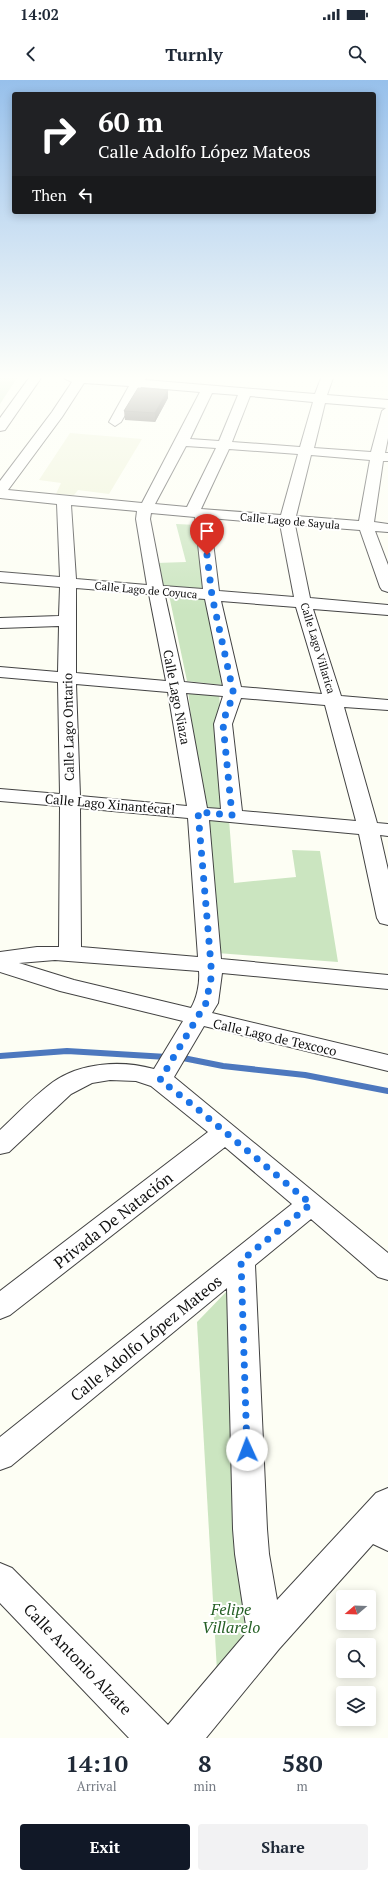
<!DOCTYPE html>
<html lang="en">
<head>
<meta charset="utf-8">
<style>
  :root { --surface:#fff; --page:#f2f2f3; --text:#1f2937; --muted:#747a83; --accent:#111827 }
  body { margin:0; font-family:"PT Serif",serif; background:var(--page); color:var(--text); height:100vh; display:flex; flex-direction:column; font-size:15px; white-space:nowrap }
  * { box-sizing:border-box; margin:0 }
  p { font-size:13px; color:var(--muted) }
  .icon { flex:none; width:22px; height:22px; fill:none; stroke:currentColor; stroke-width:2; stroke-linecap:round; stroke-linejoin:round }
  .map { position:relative; height:1658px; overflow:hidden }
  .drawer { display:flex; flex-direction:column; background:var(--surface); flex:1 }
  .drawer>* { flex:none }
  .hud { position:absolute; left:12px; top:12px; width:364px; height:122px; border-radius:4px; box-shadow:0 2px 10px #0003; background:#202124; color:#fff; overflow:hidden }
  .needle { width:26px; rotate:251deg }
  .tools { position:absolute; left:336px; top:1510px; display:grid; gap:8px }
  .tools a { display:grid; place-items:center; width:40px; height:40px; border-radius:4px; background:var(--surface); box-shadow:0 2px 10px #0003; font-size:20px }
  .pin { position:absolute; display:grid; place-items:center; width:34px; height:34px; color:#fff; margin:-41px -17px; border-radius:50% 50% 50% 0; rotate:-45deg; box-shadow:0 0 4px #0007 }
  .pin .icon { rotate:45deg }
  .me { position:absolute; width:44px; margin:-22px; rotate:358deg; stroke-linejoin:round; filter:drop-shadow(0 0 3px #0008) }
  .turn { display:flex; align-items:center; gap:14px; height:84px; padding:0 20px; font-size:18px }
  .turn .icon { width:52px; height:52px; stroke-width:2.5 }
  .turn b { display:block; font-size:28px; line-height:34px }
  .then { display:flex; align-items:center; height:38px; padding:0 20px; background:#0003; gap:8px; font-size:15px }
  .eta { display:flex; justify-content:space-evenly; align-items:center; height:68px; text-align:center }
  .eta b { font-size:24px; font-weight:800; line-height:28px }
  .button { display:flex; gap:8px; margin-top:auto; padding:8px 20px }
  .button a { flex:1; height:46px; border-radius:4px; background:var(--accent); color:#fff; font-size:16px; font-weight:800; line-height:46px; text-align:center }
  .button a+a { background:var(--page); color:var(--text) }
  .status { display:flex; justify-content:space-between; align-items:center; height:28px; padding:0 20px; background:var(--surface); direction:ltr }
  .status svg { height:11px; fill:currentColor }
  header { display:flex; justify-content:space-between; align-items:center; height:52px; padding:0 20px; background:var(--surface); font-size:18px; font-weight:800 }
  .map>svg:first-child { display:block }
  .farmland { fill:#eef2d6 }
  .green { fill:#cbe5c0 }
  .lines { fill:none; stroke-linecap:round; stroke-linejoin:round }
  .stream { stroke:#4d78be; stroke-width:6 }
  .minor-casing { stroke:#434343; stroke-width:2 }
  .minor { fill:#fff; fill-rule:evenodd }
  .wall { fill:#4b4742 }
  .shaded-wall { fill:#3d3a36 }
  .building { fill:#57534d; stroke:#3d3a36 }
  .route { stroke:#1a73e8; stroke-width:7; stroke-dasharray:0 12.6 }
  .labels { text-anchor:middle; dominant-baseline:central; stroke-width:4; stroke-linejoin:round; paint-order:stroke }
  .far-street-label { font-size:11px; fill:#101010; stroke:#fff }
  .street-label { font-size:13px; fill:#101010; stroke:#fff }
  .near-street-label { font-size:16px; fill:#101010; stroke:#fff }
  .near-park-label { font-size:16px; font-style:italic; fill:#276127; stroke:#fff }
</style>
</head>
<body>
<div class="status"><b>14:02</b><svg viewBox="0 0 49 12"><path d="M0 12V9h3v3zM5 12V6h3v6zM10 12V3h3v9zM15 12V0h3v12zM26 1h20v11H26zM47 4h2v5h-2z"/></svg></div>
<header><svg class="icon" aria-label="back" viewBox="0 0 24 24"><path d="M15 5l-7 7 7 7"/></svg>Turnly<svg class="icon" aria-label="search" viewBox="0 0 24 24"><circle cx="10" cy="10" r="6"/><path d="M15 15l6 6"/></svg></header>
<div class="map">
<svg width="388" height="1658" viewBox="0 0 388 1658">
  <rect width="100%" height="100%" fill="#fdfef4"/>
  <polygon class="farmland" points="70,353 142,359 109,414 78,410 74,415 56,414 61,403 39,400"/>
  <g class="green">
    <polygon points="0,298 17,298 0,324"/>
    <polygon points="176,444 198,445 211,512 162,507 156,483 186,482"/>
    <polygon points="169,515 205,518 222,605 187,601"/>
    <polygon points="188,610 219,613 234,803 296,797 292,770 320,771 338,882 217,873"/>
    <polygon points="228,1210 249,1552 217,1591 197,1242"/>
  </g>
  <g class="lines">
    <g class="stream">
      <polyline points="0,976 67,971 167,977"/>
      <polyline points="178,977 223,986 305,995 388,1011"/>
    </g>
    <defs>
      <g id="minor">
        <polygon points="29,298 41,298 5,350 0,351 0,338"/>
        <path d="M64,298H146L145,300L315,314L321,298H333L327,315L388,320V358L385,373H388V381H383L374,442L388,444V452L375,451L388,485V512L382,510L380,507L360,450L295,445L310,518L388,525V535L313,529L341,616L388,620V630L344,627L377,743L388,744V756L380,755L388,790V845L380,843L377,838L359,754L209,740L221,879L388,895V909L222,893L218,923L212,933L388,975V991L204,946L174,997L388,1173V1200L378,1197L311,1139L255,1185L267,1449L269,1474L277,1520L376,1413L388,1408V1471L373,1464L279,1569L206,1658H129L0,1523V1483L12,1488L168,1645L247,1552L235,1474L233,1449L227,1208L11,1386L0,1390V1357L292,1124L225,1067L10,1235L0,1239V1211L208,1052L151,1006L136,1001L110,1000L92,1003L71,1014L9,1072L0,1074V1050C17,1034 34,1016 53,1002C81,982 122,980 154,989L183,941L60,911L0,892V872L37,867H59L60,726L0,721V709L60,714L58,602L0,597V587L58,592L59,546L0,548V538L59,536L60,507L0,502V492L60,497L57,424L0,418V401L52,332L72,302ZM84,303L129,306L109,342L115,346L121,342L141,307L200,312L142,423L8,410L62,337ZM212,313L238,315L219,361L190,359ZM250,316L313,322L300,367L232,362ZM325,323L386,328L382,331L371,372L314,368ZM186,366L216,368L187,427L155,424ZM229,369L298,374L281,435L201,429ZM311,375L370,380L359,441L296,436ZM71,425L137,431L136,439L147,505L76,499ZM151,433L195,437L203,509L163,506L150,439ZM210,438L280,444L294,517L219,511ZM76,508L149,514L166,601L76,593ZM165,516L205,519L223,606L184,602ZM221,521L296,527L322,614L241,607ZM76,604L168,612L187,726L80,716ZM186,613L223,616L214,644L221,729L207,728ZM241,618L325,625L356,741L242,731L232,644ZM80,728L188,738L198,877L81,867ZM55,880L199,891C200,903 197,918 191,928L74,900L19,883Z"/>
      </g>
    </defs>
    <use href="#minor" class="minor-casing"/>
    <use href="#minor" class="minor"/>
  </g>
  <polygon class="wall" points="168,318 155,342 125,340 124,331"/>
  <polygon class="shaded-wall" points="168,310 168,318 155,342 155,333"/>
  <polygon class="building" points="138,308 168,310 155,333 124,331"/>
  <linearGradient id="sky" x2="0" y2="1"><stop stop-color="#97c0eb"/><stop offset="0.56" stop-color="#fefffa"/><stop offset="1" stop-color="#fefffa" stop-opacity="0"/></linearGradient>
  <rect width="388" height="531" fill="url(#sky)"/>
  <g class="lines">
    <path class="route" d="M207,475L212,516L233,611C232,623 225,632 223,644L232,735L198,732L211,885V898L206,923L160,1000L194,1026L311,1124L241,1181L247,1370"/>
  </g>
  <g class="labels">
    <g class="far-street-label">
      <text transform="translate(290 441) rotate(5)">Calle Lago de Sayula</text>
      <text transform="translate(146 510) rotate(5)">Calle Lago de Coyuca</text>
      <text transform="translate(318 568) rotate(73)">Calle Lago Villarica</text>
    </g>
    <g class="street-label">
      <text transform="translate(177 617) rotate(79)">Calle Lago Niaza</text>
      <text transform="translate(68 647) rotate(-91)">Calle Lago Ontario</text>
      <text transform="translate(110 724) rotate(5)">Calle Lago Xinantécatl</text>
      <text transform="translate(275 957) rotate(13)">Calle Lago de Texcoco</text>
    </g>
    <g class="near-street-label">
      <text transform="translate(113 1140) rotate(-38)">Privada De Natación</text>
      <text transform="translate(146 1258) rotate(-39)">Calle Adolfo López Mateos</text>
      <text transform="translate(78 1579) rotate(46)">Calle Antonio Alzate</text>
    </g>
    <g class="near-park-label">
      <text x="231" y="1529">Felipe<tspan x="231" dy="18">Villarelo</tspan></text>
    </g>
  </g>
</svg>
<div class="tools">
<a><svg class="needle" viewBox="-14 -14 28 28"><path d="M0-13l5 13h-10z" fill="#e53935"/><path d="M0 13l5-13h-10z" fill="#747a83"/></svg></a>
<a><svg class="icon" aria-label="search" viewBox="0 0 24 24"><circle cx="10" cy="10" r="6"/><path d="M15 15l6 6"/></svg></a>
<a><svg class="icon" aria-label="layers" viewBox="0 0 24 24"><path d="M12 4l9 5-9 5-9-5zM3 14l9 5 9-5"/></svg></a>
</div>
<div class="pin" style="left:207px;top:475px;background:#d93025"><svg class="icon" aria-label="arrive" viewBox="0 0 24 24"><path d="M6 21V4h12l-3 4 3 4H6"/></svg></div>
<svg class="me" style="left:247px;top:1370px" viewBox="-20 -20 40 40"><circle r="19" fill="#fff"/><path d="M0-13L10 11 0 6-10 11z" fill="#1a73e8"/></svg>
<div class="hud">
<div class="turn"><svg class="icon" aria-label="right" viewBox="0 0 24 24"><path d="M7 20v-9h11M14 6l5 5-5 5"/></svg><div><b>60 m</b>Calle Adolfo López Mateos</div></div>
<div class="then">Then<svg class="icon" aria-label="left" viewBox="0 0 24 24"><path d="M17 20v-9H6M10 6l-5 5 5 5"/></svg></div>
</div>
</div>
<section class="drawer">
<div class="eta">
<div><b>14:10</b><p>Arrival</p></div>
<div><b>8</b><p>min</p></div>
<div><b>580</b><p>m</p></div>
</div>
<div class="button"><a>Exit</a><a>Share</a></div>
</section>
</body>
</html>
